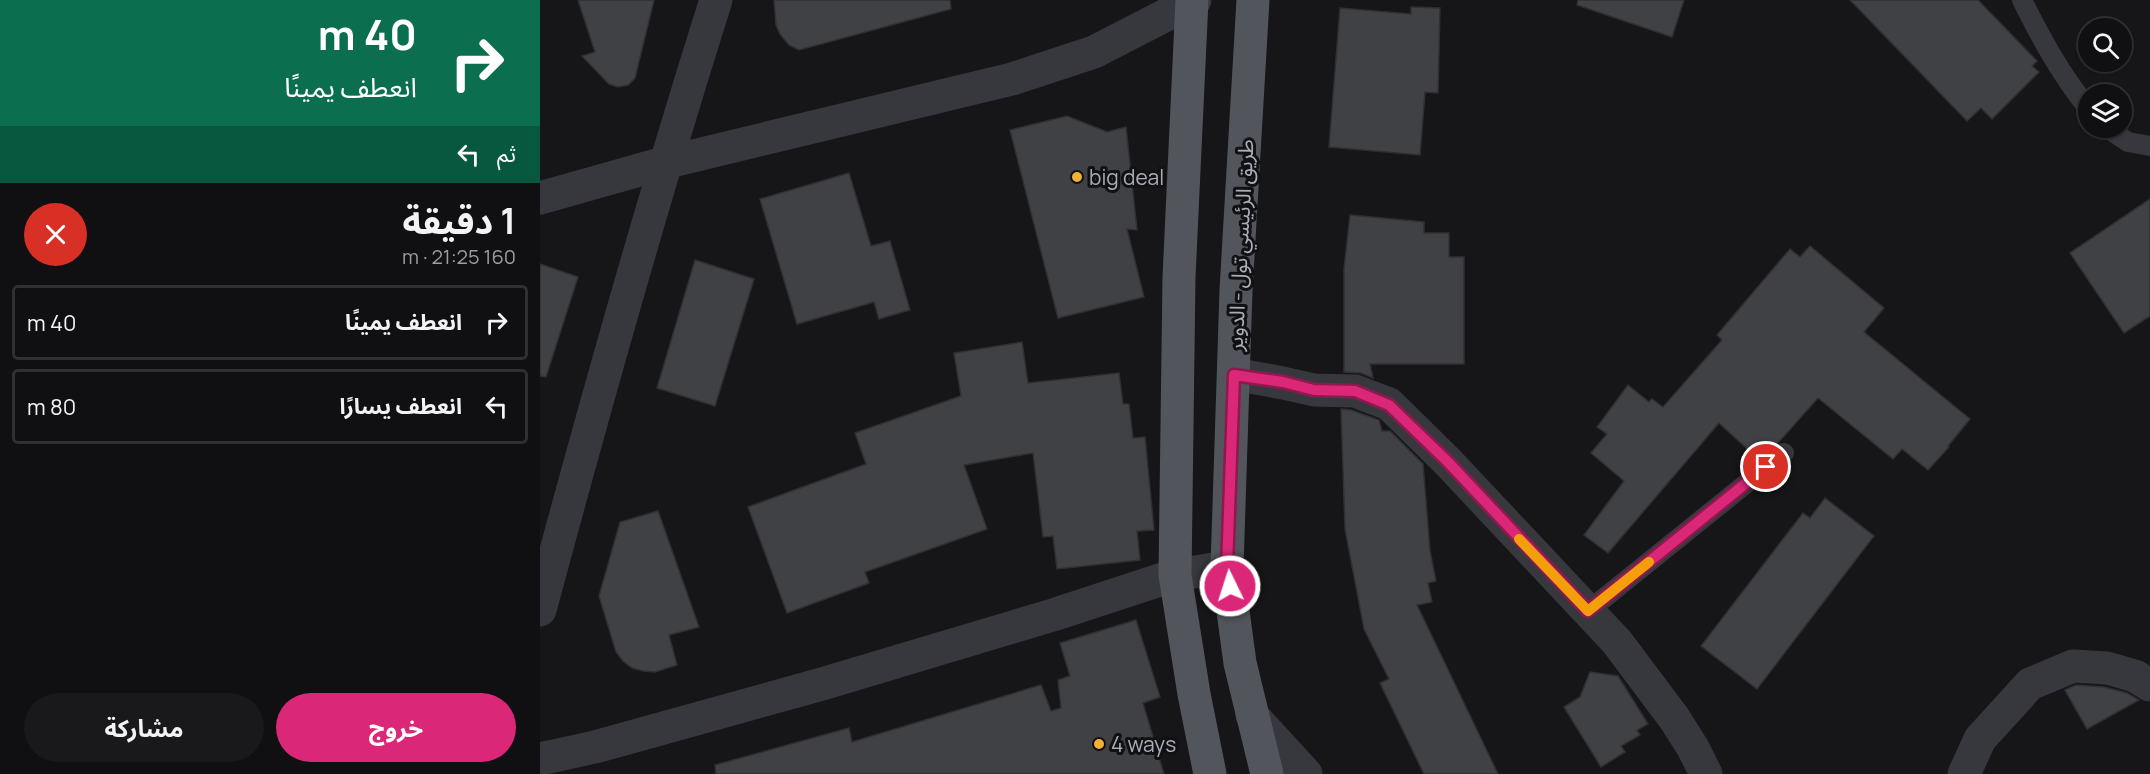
<!DOCTYPE html>
<html lang="ar">
<head>
<meta charset="utf-8">
<style>
  :root { --surface:#101012; --page:#19191b; --text:#f1f3f6; --muted:#9c9d9f; --line:#303032; --accent:#db2777 }
  body { margin:0; font-family:Manrope,"Noto Sans Arabic",sans-serif; background:var(--page); color:var(--text); direction:rtl; height:100vh; display:flex; flex-direction:column; font-size:22px; white-space:nowrap }
  * { box-sizing:border-box; margin:0 }
  p { font-size:20px; color:var(--muted) }
  .icon { flex:none; width:33px; height:33px; fill:none; stroke:currentColor; stroke-width:2; stroke-linecap:round; stroke-linejoin:round }
  .map { position:relative; flex:1; overflow:hidden; direction:ltr }
  .details { display:flex; flex-direction:column; background:var(--surface); width:540px }
  .details>* { flex:none }
  .top-card { background:#0b6e4f; color:#fff; overflow:hidden }
  .tools { position:absolute; left:1538px; top:18px; display:grid; gap:12px }
  .tools a { display:grid; place-items:center; width:54px; height:54px; border-radius:50%; background:var(--surface); box-shadow:0 2px 4px #0004,0 0 0 2px var(--line); font-size:30px }
  .pin { position:absolute; display:grid; place-items:center; width:51px; height:51px; color:#fff; margin:-26px; border:3px solid #fff; border-radius:50%; box-shadow:0 2px 6px #0007 }
  .me { position:absolute; width:66px; margin:-33px; rotate:356deg; stroke-linejoin:round; filter:drop-shadow(0 0 4px #0008) }
  .turn { display:flex; align-items:center; gap:21px; height:126px; padding:0 24px; font-size:27px }
  .turn .icon { width:78px; height:78px; stroke-width:2.5 }
  .turn b { display:block; font-size:42px; line-height:51px }
  .then { display:flex; align-items:center; height:57px; padding:0 24px; background:#0003; gap:12px; font-size:22px }
  .round { display:grid; place-items:center; flex:none; width:63px; height:63px; border-radius:32px; background:var(--page) }
  .headline { display:flex; align-items:center; justify-content:space-between; height:102px; padding:0 24px }
  h1 { font-size:36px; font-weight:700; line-height:45px }
  .cta { display:flex; gap:12px; margin-top:auto; padding:12px 24px }
  .cta a { flex:1; height:69px; border-radius:36px; background:var(--accent); color:#fff; font-size:24px; font-weight:700; line-height:69px; text-align:center }
  .cta a+a { background:var(--page); color:var(--text) }
  ul { padding:0; list-style:none }
  li { display:flex; align-items:center; gap:18px; height:75px; margin:0 12px 9px; padding:0 12px; border:3px solid var(--line); border-radius:6px }
  li div { flex:1 }
  li b { display:block; font-size:22px }
  li em { font-style:normal }
  main { display:flex; flex:1; min-height:0 }
  .map>svg:first-child { display:block }
  .building { fill:#404145; stroke:#303034; stroke-width:1.5 }
  .lines { fill:none; stroke-linecap:round; stroke-linejoin:round }
  .service { stroke:#37383d; stroke-width:20 }
  .minor { stroke:#37383d; stroke-width:33 }
  .primary { stroke:#53555c; stroke-width:33 }
  .route-casing { stroke:#8e194d; stroke-width:15 }
  .route { stroke:#db2777; stroke-width:10 }
  .slow { stroke:#f59e0b; stroke-width:10 }
  .poi-dot { fill:#f2b134; stroke:#111113; stroke-width:2 }
  .labels { text-anchor:middle; dominant-baseline:central; stroke-width:6; stroke-linejoin:round; paint-order:stroke }
  .poi-label { font-size:21px; fill:#a8adb8; stroke:#111113; text-anchor:start }
  .street-label { font-size:21px; fill:#a8adb8; stroke:#111113 }
</style>
</head>
<body>
<main>
<div class="map">
<svg width="1610" height="774" viewBox="0 0 1610 774">
  <rect width="100%" height="100%" fill="#161618"/>
  <g class="building">
    <polygon points="38,0 114,0 95,78 88,85 78,87 69,84 42,56 55,52"/>
    <polygon points="234,0 410,0 411,9 259,50 249,45 240,34 236,25"/>
    <polygon points="1038,0 1144,0 1132,37 1037,5"/>
    <polygon points="1310,0 1438,0 1497,61 1492,66 1499,72 1452,119 1441,108 1427,121"/>
    <polygon points="871,7 900,8 898,93 885,92 880,155 789,147 800,8 871,14"/>
    <polygon points="527,116 567,132 586,127 597,230 587,229 604,297 518,318 470,130"/>
    <polygon points="309,173 331,246 350,241 370,310 339,319 334,302 257,324 220,199"/>
    <polygon points="1610,199 1610,316 1584,333 1530,253"/>
    <polygon points="810,215 884,222 884,233 909,233 909,257 924,257 924,364 830,364 833,378 821,373 804,372 804,269"/>
    <polygon points="1270,246 1344,308 1324,332 1430,419 1408,446 1409,447 1388,470 1362,449 1353,459 1278,398 1238,443 1221,456 1218,454 1215,456 1179,423 1068,553 1044,535 1084,481 1051,453 1067,434 1057,427 1088,385 1109,402 1112,399 1123,407 1182,340 1177,335 1250,249 1260,257"/>
    <polygon points="155,260 214,279 175,406 117,388"/>
    <polygon points="0,264 38,277 6,377 0,376"/>
    <polygon points="482,342 488,383 579,373 583,404 589,404 593,438 605,437 614,530 597,531 600,560 517,569 513,536 503,537 493,453 424,465 447,529 325,572 329,583 247,613 208,507 326,464 315,433 421,396 414,353"/>
    <polygon points="801,409 811,410 839,420 842,431 850,431 883,464 890,551 896,581 888,583 892,602 877,605 958,774 884,774 840,683 849,679 824,629 805,529"/>
    <polygon points="1285,498 1334,536 1217,689 1161,646 1263,513 1270,518"/>
    <polygon points="118,511 159,627 129,635 137,665 115,672 104,671 92,668 83,661 76,652 59,596 80,522"/>
    <polygon points="596,620 620,697 603,703 624,774 176,774 175,765 309,728 312,742 501,685 511,711 521,708 518,680 530,676 520,643"/>
    <polygon points="1050,672 1078,676 1108,724 1097,730 1100,735 1081,746 1085,752 1061,767 1024,707 1040,697"/>
    <polygon points="1536,685 1564,687 1587,693 1599,700 1547,729 1525,690"/>
  </g>
  <g class="lines">
    <g class="service">
      <path d="M1482,0C1501,38 1521,75 1548,108"/>
      <polyline points="1567,128 1588,142 1610,146"/>
      <polyline points="1048,611 1244,453"/>
    </g>
    <g class="minor">
      <polyline points="0,198 124,163 472,79 554,52 655,0"/>
      <polyline points="694,374 743,383 774,390 815,391 849,404 908,462 1077,642 1134,718 1153,748 1166,774"/>
      <path d="M0,610C55,405 112,202 176,0"/>
      <polyline points="712,715 766,774"/>
      <polyline points="0,759 55,747 282,684 516,614 635,575 687,567"/>
      <polyline points="1424,774 1440,739 1490,684 1533,666 1567,668 1595,676 1610,685"/>
    </g>
    <g class="primary">
      <polyline points="652,0 639,277 635,575 654,694 670,774"/>
      <polyline points="713,0 696,290 687,567 700,663 727,774"/>
    </g>
  </g>
  <g class="lines">
    <defs>
      <polyline id="route" points="690,586 687,567 694,375 743,382 774,390 815,391 849,405 908,462 1048,611 1226,467"/>
    </defs>
    <use href="#route" class="route-casing"/>
    <use href="#route" class="route"/>
    <polyline class="slow" points="979,539 1048,611 1109,562"/>
  </g>
  <g class="poi-dot">
    <circle cx="537" cy="177" r="6"/>
    <circle cx="559" cy="744" r="6"/>
  </g>
  <g class="labels">
    <g class="poi-label">
      <text x="549" y="177">big deal</text>
      <text x="571" y="744">4 ways</text>
    </g>
    <g class="street-label">
      <text transform="translate(700 245) rotate(-87)">طريق الرئيسي تول - الدوير</text>
    </g>
  </g>
</svg>
<div class="tools">
<a><svg class="icon" aria-label="search" viewBox="0 0 24 24"><circle cx="10" cy="10" r="6"/><path d="M15 15l6 6"/></svg></a>
<a><svg class="icon" aria-label="layers" viewBox="0 0 24 24"><path d="M12 4l9 5-9 5-9-5zM3 14l9 5 9-5"/></svg></a>
</div>
<div class="pin" style="left:1226px;top:467px;background:#d93025"><svg class="icon" aria-label="arrive" viewBox="0 0 24 24"><path d="M6 21V4h12l-3 4 3 4H6"/></svg></div>
<svg class="me" style="left:690px;top:586px" viewBox="-20 -20 40 40"><circle r="17" fill="#db2777" stroke="#fff" stroke-width="3"/><path d="M0-11L8 9 0 5-8 9z" fill="#fff"/></svg>
</div>
<section class="details">
<div class="top-card">
<div class="turn"><svg class="icon" aria-label="right" viewBox="0 0 24 24"><path d="M7 20v-9h11M14 6l5 5-5 5"/></svg><div><b>40 m</b>انعطف يمينًا</div></div>
<div class="then">ثم<svg class="icon" aria-label="left" viewBox="0 0 24 24"><path d="M17 20v-9H6M10 6l-5 5 5 5"/></svg></div>
</div>
<div class="headline"><div><h1>1 دقيقة</h1><p>160 m · 21:25</p></div><a class="round" style="background:#d93025;color:#fff"><svg class="icon" aria-label="close" viewBox="0 0 24 24"><path d="M6 6l12 12M18 6L6 18"/></svg></a></div>
<ul>
<li><svg class="icon" aria-label="right" viewBox="0 0 24 24"><path d="M7 20v-9h11M14 6l5 5-5 5"/></svg><div><b>انعطف يمينًا</b></div><em>40 m</em></li>
<li><svg class="icon" aria-label="left" viewBox="0 0 24 24"><path d="M17 20v-9H6M10 6l-5 5 5 5"/></svg><div><b>انعطف يسارًا</b></div><em>80 m</em></li>
</ul>
<div class="cta"><a>خروج</a><a>مشاركة</a></div>
</section>
</main>
</body>
</html>
